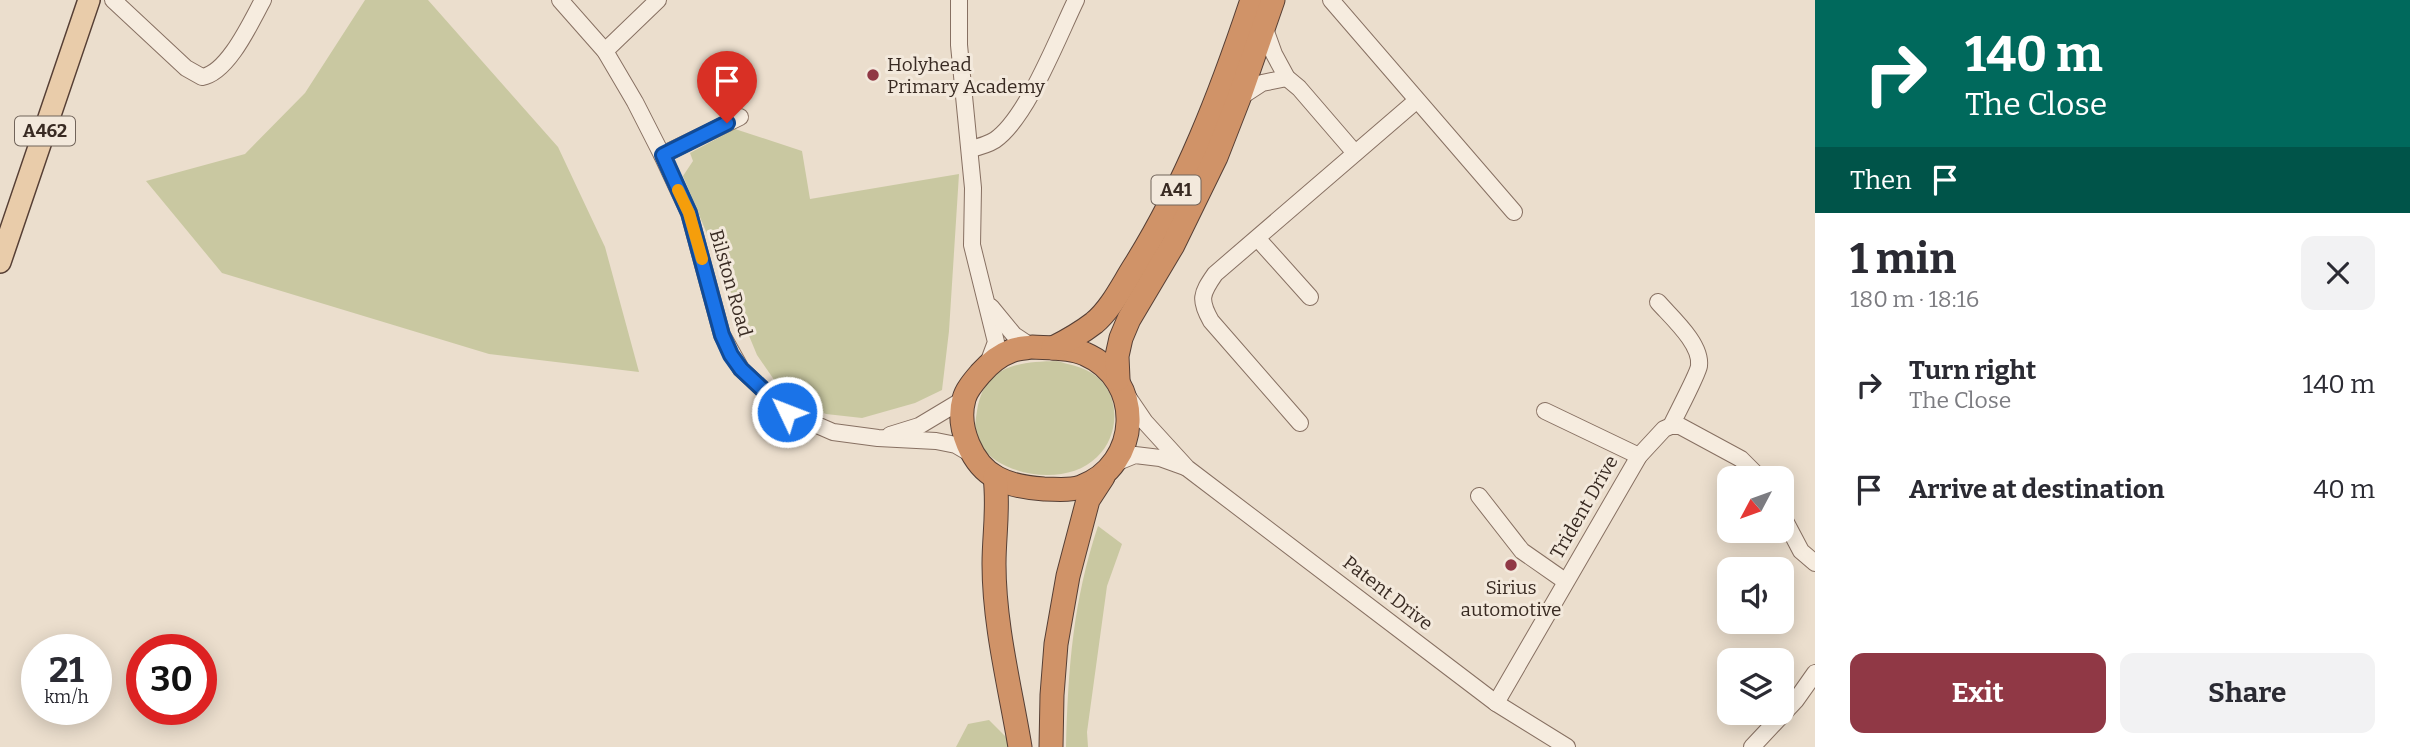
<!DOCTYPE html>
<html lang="en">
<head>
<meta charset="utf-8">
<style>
  :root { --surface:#fff; --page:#f2f2f3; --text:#2b2b33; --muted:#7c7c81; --accent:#903845 }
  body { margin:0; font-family:Bitter,serif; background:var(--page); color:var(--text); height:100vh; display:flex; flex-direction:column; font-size:26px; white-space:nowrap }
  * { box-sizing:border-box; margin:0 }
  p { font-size:23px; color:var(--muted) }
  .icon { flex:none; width:38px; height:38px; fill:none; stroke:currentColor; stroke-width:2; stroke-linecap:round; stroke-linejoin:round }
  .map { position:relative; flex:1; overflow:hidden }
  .sheet { display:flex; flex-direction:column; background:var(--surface); width:595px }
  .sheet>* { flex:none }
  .hud { background:#00695c; color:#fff; overflow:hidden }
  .needle { width:46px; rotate:229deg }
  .controls { position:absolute; left:1717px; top:466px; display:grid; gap:14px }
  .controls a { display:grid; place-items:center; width:77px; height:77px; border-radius:14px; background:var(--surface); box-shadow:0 4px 18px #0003; font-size:35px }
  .speed { position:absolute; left:21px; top:634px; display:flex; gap:14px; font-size:35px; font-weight:700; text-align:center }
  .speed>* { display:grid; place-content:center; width:91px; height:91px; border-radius:50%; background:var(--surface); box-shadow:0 4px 18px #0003; line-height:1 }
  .speed small { font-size:18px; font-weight:400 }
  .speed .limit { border:10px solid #d22; background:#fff; color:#111 }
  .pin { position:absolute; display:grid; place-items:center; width:60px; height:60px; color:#fff; margin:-72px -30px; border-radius:50% 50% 50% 0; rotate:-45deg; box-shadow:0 0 7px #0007 }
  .pin .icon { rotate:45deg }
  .me { position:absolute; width:77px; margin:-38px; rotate:313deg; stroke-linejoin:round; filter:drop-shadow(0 0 5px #0008) }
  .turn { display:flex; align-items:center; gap:24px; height:147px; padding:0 35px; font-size:32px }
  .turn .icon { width:91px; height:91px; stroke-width:2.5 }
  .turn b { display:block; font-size:49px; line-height:60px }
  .then { display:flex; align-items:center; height:66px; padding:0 35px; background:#0003; gap:14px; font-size:26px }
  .round { display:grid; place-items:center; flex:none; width:74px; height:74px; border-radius:14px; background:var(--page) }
  .summary { display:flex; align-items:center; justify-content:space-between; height:119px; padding:0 35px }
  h1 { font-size:42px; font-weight:700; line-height:52px }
  .primary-button { display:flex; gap:14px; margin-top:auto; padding:14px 35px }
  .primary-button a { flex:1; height:80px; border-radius:14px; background:var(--accent); color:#fff; font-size:28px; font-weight:700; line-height:80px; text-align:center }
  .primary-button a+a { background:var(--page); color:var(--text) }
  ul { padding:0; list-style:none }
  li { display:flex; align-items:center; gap:21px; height:105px; padding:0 35px }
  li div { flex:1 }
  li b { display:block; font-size:26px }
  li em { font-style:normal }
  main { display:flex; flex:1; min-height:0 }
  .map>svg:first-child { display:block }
  .green { fill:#c9c8a1 }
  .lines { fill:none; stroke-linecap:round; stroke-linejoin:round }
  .minor-casing { stroke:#877062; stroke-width:18 }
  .major-casing { stroke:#563f35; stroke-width:24 }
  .highway-casing { stroke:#563f35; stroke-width:25 }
  .minor { stroke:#f6ecdf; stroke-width:16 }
  .major { stroke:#e9ccaa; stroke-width:21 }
  .highway { stroke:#d09368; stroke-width:23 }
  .route-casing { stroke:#114b97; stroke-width:18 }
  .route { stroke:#1a73e8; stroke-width:12 }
  .slow { stroke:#f59e0b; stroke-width:12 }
  .poi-dot { fill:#903845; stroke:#f3e9dc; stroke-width:2.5 }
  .labels { text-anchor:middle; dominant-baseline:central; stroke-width:6; stroke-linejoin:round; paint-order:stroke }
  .shield { fill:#f3e9dc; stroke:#71645a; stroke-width:2 }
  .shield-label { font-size:18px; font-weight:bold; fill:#392b23 }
  .poi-label { font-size:19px; fill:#392b23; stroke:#f3e9dc; text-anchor:start }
  .street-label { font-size:19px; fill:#392b23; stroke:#f3e9dc }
</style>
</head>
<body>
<main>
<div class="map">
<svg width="1815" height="747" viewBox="0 0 1815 747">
  <rect width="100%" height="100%" fill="#ebdecd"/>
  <g class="green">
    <polygon points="365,0 428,0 558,147 605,247 639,372 489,354 222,273 146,181 245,154 305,93"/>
    <polygon points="735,129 802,151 810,199 959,174 949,331 942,390 915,403 862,418 826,414 799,402 777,384 757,355 683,176 693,161 690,153"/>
    <path d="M1057,361C1067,364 1079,366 1088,371C1121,388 1122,433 1097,457C1068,486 1006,478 981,447C973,435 975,424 977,411C984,365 1018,362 1057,361Z"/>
    <path d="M1098,526L1122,544L1107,586L1087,732L1088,747H1066C1068,669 1073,601 1098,526Z"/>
    <polygon points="989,720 1008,739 1009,747 956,747 968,724"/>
  </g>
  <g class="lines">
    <defs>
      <g id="minor">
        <path d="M113,0L186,68L202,77C228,73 251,22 263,0"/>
        <polyline points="560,0 605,51 635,102 662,155 689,213 722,335 741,369 787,412 833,432 878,438 936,441 956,445 973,455"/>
        <polyline points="959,0 959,45 973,188 972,245 996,342 987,366"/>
        <polyline points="1331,0 1514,212"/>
        <polyline points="1265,29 1274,54 1287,78 1299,88 1355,153"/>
        <polyline points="605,51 658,0"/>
        <polyline points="1239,98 1262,83 1287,78"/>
        <path d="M970,149C979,147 987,145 995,140C1027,118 1058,37 1076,0"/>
        <polyline points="662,155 740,117"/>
        <polyline points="1258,239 1310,297"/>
        <path d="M1658,302C1671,317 1702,344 1699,366C1698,374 1676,415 1671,426H1680L1741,459L1760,478"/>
        <polyline points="991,307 1014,335 1032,347"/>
        <polyline points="1128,397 1145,422 1187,468 1496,703 1567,747"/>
        <polyline points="1545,411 1639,456"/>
        <path d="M1300,423L1211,321C1199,300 1201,294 1215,274L1416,101"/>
        <polyline points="890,435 919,426 964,399"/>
        <polyline points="1113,464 1135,455 1160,458 1185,467"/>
        <polyline points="1479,496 1522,551 1565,581"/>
        <polyline points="1782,515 1801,551 1815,563"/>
        <polyline points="1496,703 1639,456 1664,429 1671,426"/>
        <polyline points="1752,747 1796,700 1815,673"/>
      </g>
      <polyline id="major" points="0,262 89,0"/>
      <g id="highway">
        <path d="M1032,347C1049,348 1070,347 1085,354C1145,380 1141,465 1081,487C1070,491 1056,489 1044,489C1028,488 1012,486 997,478C972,465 956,427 964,399C966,390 975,380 981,373C989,364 1000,355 1011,351C1017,348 1026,348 1032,347Z"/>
        <path d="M1053,348C1067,341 1081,333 1094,323C1111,309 1122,286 1134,267C1186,184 1221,93 1252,0"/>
        <polyline points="1118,379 1117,356 1121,338 1129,319 1173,245 1216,157 1239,98 1273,0"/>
        <path d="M995,477C999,507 994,535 994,564C994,625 1010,687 1020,747"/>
        <polyline points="1051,747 1052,695 1056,644 1068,576 1088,500 1103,477"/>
      </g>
    </defs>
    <use href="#minor" class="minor-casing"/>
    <use href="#major" class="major-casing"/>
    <use href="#highway" class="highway-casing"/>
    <use href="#minor" class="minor"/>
    <use href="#major" class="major"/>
    <use href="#highway" class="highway"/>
  </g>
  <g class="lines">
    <defs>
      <polyline id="route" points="727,123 663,155 689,213 722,335 731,355 741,369 787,412"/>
    </defs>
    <use href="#route" class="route-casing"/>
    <use href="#route" class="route"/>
    <polyline class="slow" points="678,190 689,213 702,259"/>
  </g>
  <g class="poi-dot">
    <circle cx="873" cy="75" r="7"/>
    <circle cx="1511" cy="565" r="7"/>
  </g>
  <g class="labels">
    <g class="shield">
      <rect x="15" y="116.5" width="60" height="29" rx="5"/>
      <rect x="1151.5" y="175.5" width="49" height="29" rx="5"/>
    </g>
    <g class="shield-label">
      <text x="45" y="131">A462</text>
      <text x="1176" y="190">A41</text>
    </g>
    <g class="poi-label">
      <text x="887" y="64">Holyhead<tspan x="887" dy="22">Primary Academy</tspan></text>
      <text x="1511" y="587" text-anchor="middle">Sirius<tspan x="1511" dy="22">automotive</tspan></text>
    </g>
    <g class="street-label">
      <text transform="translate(731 283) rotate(74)">Bilston Road</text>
      <text transform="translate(1584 507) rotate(-60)">Trident Drive</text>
      <text transform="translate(1388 593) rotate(38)">Patent Drive</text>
    </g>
  </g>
</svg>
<div class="controls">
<a><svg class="needle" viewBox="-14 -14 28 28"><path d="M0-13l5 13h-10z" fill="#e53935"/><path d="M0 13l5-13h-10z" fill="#7c7c81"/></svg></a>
<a><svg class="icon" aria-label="sound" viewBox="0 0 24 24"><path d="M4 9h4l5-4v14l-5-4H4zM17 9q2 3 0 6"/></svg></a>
<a><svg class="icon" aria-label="layers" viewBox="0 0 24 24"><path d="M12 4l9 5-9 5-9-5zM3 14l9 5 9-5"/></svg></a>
</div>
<div class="speed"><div>21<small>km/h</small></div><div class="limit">30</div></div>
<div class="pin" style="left:727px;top:123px;background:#d93025"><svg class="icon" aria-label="arrive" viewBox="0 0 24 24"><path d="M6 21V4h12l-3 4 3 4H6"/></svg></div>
<svg class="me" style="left:787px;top:412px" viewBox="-20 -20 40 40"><circle r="17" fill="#1a73e8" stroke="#fff" stroke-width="3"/><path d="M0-11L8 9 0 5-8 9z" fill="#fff"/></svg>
</div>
<section class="sheet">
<div class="hud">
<div class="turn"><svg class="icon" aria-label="right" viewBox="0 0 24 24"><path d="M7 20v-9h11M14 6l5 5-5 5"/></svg><div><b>140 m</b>The Close</div></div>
<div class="then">Then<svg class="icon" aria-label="arrive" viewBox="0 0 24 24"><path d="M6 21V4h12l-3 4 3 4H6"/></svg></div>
</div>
<div class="summary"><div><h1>1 min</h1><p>180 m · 18:16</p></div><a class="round"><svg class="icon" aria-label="close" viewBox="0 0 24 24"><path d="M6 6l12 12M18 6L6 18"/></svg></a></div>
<ul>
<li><svg class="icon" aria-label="right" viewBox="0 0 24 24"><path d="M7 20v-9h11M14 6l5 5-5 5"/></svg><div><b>Turn right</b><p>The Close</p></div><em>140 m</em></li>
<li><svg class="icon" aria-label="arrive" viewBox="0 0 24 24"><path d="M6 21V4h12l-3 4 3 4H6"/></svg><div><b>Arrive at destination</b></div><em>40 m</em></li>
</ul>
<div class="primary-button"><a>Exit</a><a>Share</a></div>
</section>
</main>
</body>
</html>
